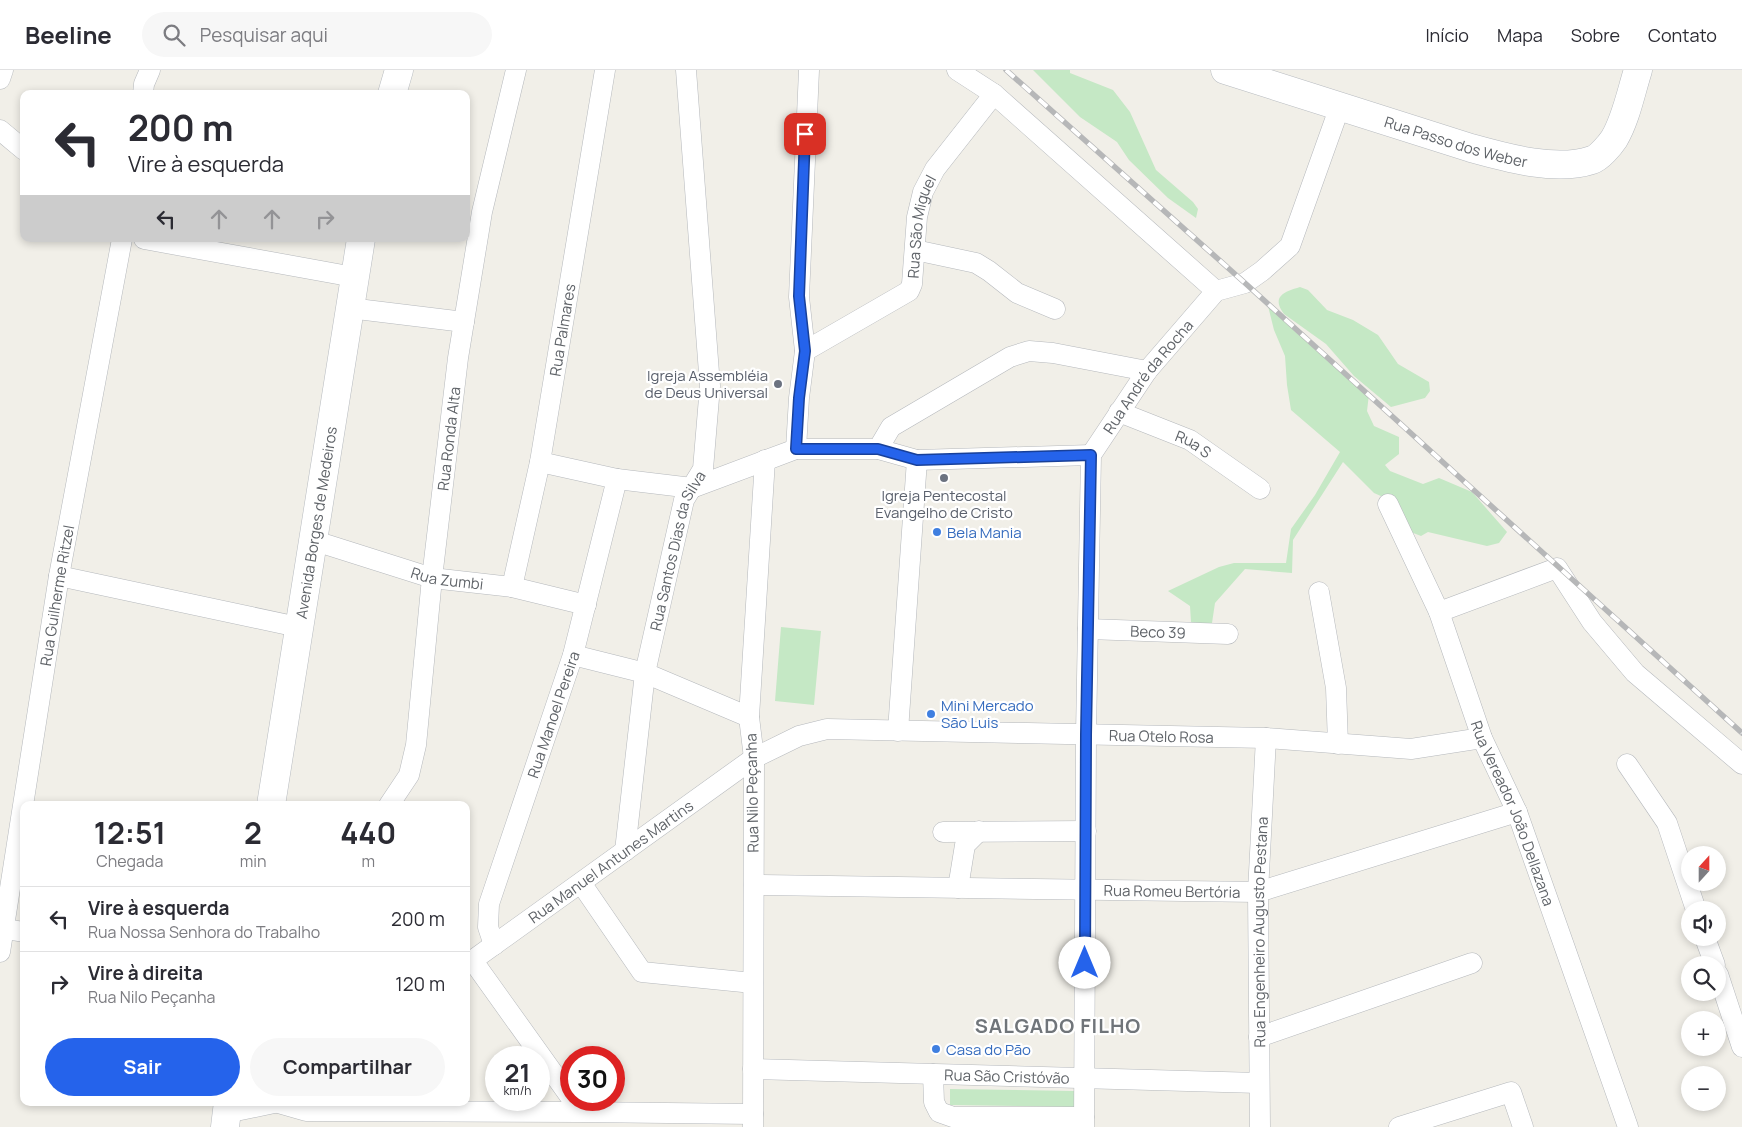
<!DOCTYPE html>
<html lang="pt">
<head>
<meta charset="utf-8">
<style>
  :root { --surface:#fff; --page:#f7f7f7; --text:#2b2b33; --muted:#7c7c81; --line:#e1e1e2; --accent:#2563eb }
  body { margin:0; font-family:Manrope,sans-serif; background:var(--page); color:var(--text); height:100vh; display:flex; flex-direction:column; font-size:19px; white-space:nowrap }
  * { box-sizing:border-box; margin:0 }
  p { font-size:16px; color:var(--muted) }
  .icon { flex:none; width:28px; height:28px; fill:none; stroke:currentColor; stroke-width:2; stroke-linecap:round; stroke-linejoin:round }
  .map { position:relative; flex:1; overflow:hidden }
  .panel { position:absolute; left:20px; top:731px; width:450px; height:305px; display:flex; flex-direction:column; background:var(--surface); border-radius:10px; box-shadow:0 2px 8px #0003 }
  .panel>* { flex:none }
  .top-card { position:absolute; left:20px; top:20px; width:450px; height:152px; border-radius:10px; box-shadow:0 2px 8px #0003; background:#fff; color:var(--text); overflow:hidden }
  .needle { width:32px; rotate:21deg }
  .tools { position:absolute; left:1681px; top:776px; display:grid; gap:10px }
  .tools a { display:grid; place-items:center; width:45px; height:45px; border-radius:50%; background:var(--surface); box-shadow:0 2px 8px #0003; font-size:25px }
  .speed { position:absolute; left:485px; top:976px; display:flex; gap:10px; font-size:25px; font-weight:700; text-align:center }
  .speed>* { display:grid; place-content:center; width:65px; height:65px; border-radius:50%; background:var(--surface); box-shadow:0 2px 8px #0003; line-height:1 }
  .speed small { font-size:12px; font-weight:400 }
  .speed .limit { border:8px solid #d22; background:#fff; color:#111 }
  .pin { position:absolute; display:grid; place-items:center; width:42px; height:42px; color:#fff; margin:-21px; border-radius:10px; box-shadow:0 2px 8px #0006 }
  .me { position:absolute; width:55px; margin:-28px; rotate:0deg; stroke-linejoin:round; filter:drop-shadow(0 0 4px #0008) }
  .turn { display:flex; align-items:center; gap:18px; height:105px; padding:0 25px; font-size:22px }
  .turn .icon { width:65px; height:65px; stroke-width:2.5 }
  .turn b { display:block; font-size:35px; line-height:42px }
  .lanes { display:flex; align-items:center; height:48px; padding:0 25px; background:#0003; justify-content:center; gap:25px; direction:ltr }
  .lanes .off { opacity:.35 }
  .eta { display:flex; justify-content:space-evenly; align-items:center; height:85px; text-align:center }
  .eta b { font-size:30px; font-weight:700; line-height:35px }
  .action { display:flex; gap:10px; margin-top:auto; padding:10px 25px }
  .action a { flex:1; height:58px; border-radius:30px; background:var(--accent); color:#fff; font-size:20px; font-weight:700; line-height:58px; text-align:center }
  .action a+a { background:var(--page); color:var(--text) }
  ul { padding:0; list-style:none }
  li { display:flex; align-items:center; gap:15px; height:65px; padding:0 25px; border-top:1px solid var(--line) }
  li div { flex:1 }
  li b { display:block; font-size:19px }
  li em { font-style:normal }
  header { display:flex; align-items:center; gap:30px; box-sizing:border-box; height:70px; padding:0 25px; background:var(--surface); border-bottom:1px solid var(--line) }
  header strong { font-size:24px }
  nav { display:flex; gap:28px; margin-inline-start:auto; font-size:18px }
  .search { width:350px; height:45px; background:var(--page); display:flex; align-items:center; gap:12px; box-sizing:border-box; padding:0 18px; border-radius:28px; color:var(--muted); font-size:19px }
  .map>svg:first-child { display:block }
  .green { fill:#c5e8c5 }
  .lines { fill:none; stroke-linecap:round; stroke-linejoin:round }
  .street-casing { stroke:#b5b8bc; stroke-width:21 }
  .secondary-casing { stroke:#b6babf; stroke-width:29 }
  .street { stroke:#fff; stroke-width:20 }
  .secondary { stroke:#fff; stroke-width:28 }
  .rail-casing { stroke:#b6b7b8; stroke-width:5.5 }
  .rail { stroke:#fff; stroke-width:4; stroke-dasharray:11; stroke-linecap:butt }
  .route-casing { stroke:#184099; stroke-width:12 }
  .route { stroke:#2563eb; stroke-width:9 }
  .worship-dot { fill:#6b7280; stroke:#fff; stroke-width:2 }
  .shop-dot { fill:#3f7fe0; stroke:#fff; stroke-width:2 }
  .labels { text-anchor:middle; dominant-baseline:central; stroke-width:4.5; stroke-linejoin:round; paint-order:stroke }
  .street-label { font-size:15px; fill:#5f6368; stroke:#fff }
  .worship-label { font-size:15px; fill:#5b616d; stroke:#fff; text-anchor:end }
  .shop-label { font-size:15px; fill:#366cbe; stroke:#fff; text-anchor:start }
  .district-label { font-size:20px; font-weight:bold; letter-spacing:1px; fill:#70757a; stroke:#fff }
</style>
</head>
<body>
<header>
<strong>Beeline</strong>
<div class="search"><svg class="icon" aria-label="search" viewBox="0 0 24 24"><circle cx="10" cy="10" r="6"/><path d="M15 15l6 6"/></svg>Pesquisar aqui</div>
<nav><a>Início</a><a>Mapa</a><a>Sobre</a><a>Contato</a></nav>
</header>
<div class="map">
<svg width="1742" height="1057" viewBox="0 0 1742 1057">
  <rect width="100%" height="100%" fill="#f1efe8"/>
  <g class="green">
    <polygon points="1033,0 1070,0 1070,3 1113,20 1130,42 1156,100 1193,132 1198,139 1196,148 1168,128 1129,90 1117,72 1080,47"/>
    <path d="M1300,217L1308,220L1327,240L1353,250L1378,265L1398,294L1429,312L1430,321L1425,328L1391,337L1354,306L1326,274L1284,244C1271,226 1284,222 1300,217Z"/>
    <polygon points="1268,236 1369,324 1367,341 1374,356 1399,367 1399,384 1385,395 1390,401 1423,414 1439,408 1472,422 1507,462 1499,473 1487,476 1428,462 1421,466 1403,459 1390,430 1374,423 1343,392 1293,470 1292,503 1245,499 1215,533 1212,553 1200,565 1191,552 1190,536 1168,521 1219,497 1234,493 1286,493 1291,459 1315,425 1340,382 1291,340 1287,315 1285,286 1274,260"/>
    <polygon points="781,557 821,561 814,635 775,631"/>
    <polygon points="950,1019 1074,1021 1074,1037 950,1035"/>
  </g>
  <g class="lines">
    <defs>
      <g id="street">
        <polyline points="957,0 994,24 1216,221"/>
        <polyline points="0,9 3,0"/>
        <polyline points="143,24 144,14 150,0"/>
        <polyline points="0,60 24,80"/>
        <polyline points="144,169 354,207"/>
        <polyline points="915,180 976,193 989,201 1017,223 1055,239"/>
        <polyline points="349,238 464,252"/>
        <path id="s1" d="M805,281L909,221L912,214L917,147L923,122L935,99L994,24"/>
        <path id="s2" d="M1119,342L1190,370L1260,419"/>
        <polyline points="796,379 799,328 805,281 799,227 809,0"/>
        <polyline points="878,379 891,357 1010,287 1029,281 1053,283 1147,301"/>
        <polyline points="540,392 617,409 692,418 796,379 878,379 917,390 1091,385"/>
        <path id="s3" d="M1388,434L1439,542L1482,668L1517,742L1628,1057"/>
        <path id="s4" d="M312,470L432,508L512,517L586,535"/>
        <polyline points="59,506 298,557"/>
        <path id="s5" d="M512,517L540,392L605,0"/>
        <polyline points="1319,522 1336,618 1338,674"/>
        <polyline points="1439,542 1557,498 1592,552 1635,603 1742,694"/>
        <path id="s6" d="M1088,559L1228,564"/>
        <polyline points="573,585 645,603 749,647"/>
        <polyline points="898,661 917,390"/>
        <polyline points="1627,694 1667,753 1696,840"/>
        <path id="s7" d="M389,735L409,705L416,675L432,508L458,288L482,142L516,0"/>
        <polyline points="943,762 1086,761"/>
        <path id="s8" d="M625,781L645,603L684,430L703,399L710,316L686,0"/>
        <polyline points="581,813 642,902 753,913"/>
        <path id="s9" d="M754,815L1258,822L1517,742"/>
        <polyline points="958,818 965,775 979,761"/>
        <polyline points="0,858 24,862"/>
        <polyline points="1705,868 1715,895"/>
        <path id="s10" d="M494,875L488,857L489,834L573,585L617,409"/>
        <path id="s11" d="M0,882L59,506L122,169"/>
        <polyline points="473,891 571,1028"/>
        <path id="s12" d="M466,895L754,688L799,666L827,659L1266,668L1411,679L1482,668"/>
        <polyline points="1718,904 1742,977"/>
        <polyline points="1259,967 1472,893"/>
        <path id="s13" d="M753,999L1259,1013"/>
        <polyline points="933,1004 934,1032 939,1042 953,1047 1084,1047"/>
        <polyline points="278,1033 306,1041 581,1042 753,1044"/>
        <polyline points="226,1043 279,1032"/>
        <polyline points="753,1057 754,688 749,647 765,390"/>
        <path id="s14" d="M1084,1057L1086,665L1091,385L1147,301L1216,221L1245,213L1262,201L1290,176L1340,36"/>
        <path id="s15" d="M1260,1057L1258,822L1266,668"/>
        <polyline points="1399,1057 1511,1022 1523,1057"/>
      </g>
      <g id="secondary">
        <path id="s16" d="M1225,0L1471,78C1507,88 1556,102 1592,90C1599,88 1610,75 1614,69C1626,49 1631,22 1638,0"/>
        <polyline points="392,24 399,0"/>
        <path id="s17" d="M271,735L361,169"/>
        <polyline points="225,1057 228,1032"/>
      </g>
    </defs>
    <use href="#street" class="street-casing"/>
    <use href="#secondary" class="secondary-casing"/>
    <use href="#street" class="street"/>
    <use href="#secondary" class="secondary"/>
    <defs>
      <polyline id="rail" points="1006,0 1245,213 1742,663"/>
    </defs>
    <use href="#rail" class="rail-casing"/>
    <use href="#rail" class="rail"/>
  </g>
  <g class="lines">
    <defs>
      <polyline id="route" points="805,64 799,226 805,281 799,328 796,379 878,379 917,390 1091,385 1086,665 1085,893"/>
    </defs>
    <use href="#route" class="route-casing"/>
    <use href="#route" class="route"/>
  </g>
  <g class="worship-dot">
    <circle cx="778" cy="314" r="5"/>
    <circle cx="944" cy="408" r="5"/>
  </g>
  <g class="shop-dot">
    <circle cx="937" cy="462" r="5"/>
    <circle cx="931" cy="644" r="5"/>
    <circle cx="936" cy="979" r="5"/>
  </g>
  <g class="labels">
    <g class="street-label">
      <text stroke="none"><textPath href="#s16" startOffset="242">Rua Passo dos Weber</textPath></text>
      <text stroke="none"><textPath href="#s1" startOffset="186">Rua São Miguel</textPath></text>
      <text stroke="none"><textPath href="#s5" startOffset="262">Rua Palmares</textPath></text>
      <text stroke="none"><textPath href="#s14" startOffset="769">Rua André da Rocha</textPath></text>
      <text stroke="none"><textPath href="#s7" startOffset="375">Rua Ronda Alta</textPath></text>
      <text stroke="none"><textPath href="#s2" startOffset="81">Rua S</textPath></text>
      <text stroke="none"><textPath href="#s17" startOffset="286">Avenida Borges de Medeiros</textPath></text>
      <text stroke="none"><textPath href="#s8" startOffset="306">Rua Santos Dias da Silva</textPath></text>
      <text stroke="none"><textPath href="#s4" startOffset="141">Rua Zumbi</textPath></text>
      <text stroke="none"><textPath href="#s11" startOffset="361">Rua Guilherme Ritzel</textPath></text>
      <text stroke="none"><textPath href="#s6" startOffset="70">Beco 39</textPath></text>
      <text stroke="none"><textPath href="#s10" startOffset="242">Rua Manoel Pereira</textPath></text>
      <text stroke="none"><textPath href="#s12" startOffset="768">Rua Otelo Rosa</textPath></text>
      <text transform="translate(752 723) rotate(-91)">Rua Nilo Peçanha</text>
      <text stroke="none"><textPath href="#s3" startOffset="334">Rua Vereador João Dellazana</textPath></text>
      <text stroke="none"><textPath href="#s12" startOffset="178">Rua Manuel Antunes Martins</textPath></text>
      <text stroke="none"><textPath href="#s9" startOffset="418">Rua Romeu Bertória</textPath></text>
      <text stroke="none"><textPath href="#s15" startOffset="195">Rua Engenheiro Augusto Pestana</textPath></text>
      <text stroke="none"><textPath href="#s13" startOffset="254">Rua São Cristóvão</textPath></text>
    </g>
    <g class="worship-label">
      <text x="768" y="305">Igreja Assembléia<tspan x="768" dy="17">de Deus Universal</tspan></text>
      <text x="944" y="425" text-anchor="middle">Igreja Pentecostal<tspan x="944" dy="17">Evangelho de Cristo</tspan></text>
    </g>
    <g class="shop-label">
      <text x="947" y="462">Bela Mania</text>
      <text x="941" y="635">Mini Mercado<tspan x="941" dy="17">São Luis</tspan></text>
      <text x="946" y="979">Casa do Pão</text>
    </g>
    <g class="district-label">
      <text x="1058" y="955">SALGADO FILHO</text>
    </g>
  </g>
</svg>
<div class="tools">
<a><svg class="needle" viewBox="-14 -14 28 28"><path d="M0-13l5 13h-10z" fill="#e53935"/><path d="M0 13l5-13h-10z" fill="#7c7c81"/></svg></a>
<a><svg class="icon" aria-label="sound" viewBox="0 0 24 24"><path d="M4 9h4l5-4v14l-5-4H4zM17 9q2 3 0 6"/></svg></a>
<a><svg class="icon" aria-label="search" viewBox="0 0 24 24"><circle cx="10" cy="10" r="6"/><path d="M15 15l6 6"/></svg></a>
<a>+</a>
<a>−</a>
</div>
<div class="speed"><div>21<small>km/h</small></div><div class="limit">30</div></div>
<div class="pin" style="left:805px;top:64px;background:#d93025"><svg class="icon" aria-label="arrive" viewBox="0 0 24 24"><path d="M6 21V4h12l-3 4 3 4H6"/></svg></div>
<svg class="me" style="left:1085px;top:893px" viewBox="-20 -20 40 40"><circle r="19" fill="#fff"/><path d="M0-13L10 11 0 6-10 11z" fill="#2563eb"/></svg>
<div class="top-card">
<div class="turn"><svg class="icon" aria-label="left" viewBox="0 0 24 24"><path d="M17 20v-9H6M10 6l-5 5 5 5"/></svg><div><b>200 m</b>Vire à esquerda</div></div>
<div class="lanes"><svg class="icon" aria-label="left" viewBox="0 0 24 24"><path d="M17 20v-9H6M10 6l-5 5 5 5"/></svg><svg class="icon off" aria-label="ahead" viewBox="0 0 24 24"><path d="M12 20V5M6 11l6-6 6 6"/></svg><svg class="icon off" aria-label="ahead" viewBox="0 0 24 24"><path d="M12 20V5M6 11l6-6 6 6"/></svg><svg class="icon off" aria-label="right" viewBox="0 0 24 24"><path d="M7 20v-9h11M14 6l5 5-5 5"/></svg></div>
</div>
<section class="panel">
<div class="eta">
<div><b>12:51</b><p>Chegada</p></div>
<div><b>2</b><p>min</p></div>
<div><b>440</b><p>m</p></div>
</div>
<ul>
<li><svg class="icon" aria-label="left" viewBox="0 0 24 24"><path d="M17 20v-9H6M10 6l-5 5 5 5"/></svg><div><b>Vire à esquerda</b><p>Rua Nossa Senhora do Trabalho</p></div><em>200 m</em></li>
<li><svg class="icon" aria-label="right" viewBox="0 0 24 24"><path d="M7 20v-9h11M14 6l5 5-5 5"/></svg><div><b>Vire à direita</b><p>Rua Nilo Peçanha</p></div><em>120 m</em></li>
</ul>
<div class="action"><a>Sair</a><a>Compartilhar</a></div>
</section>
</div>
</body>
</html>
